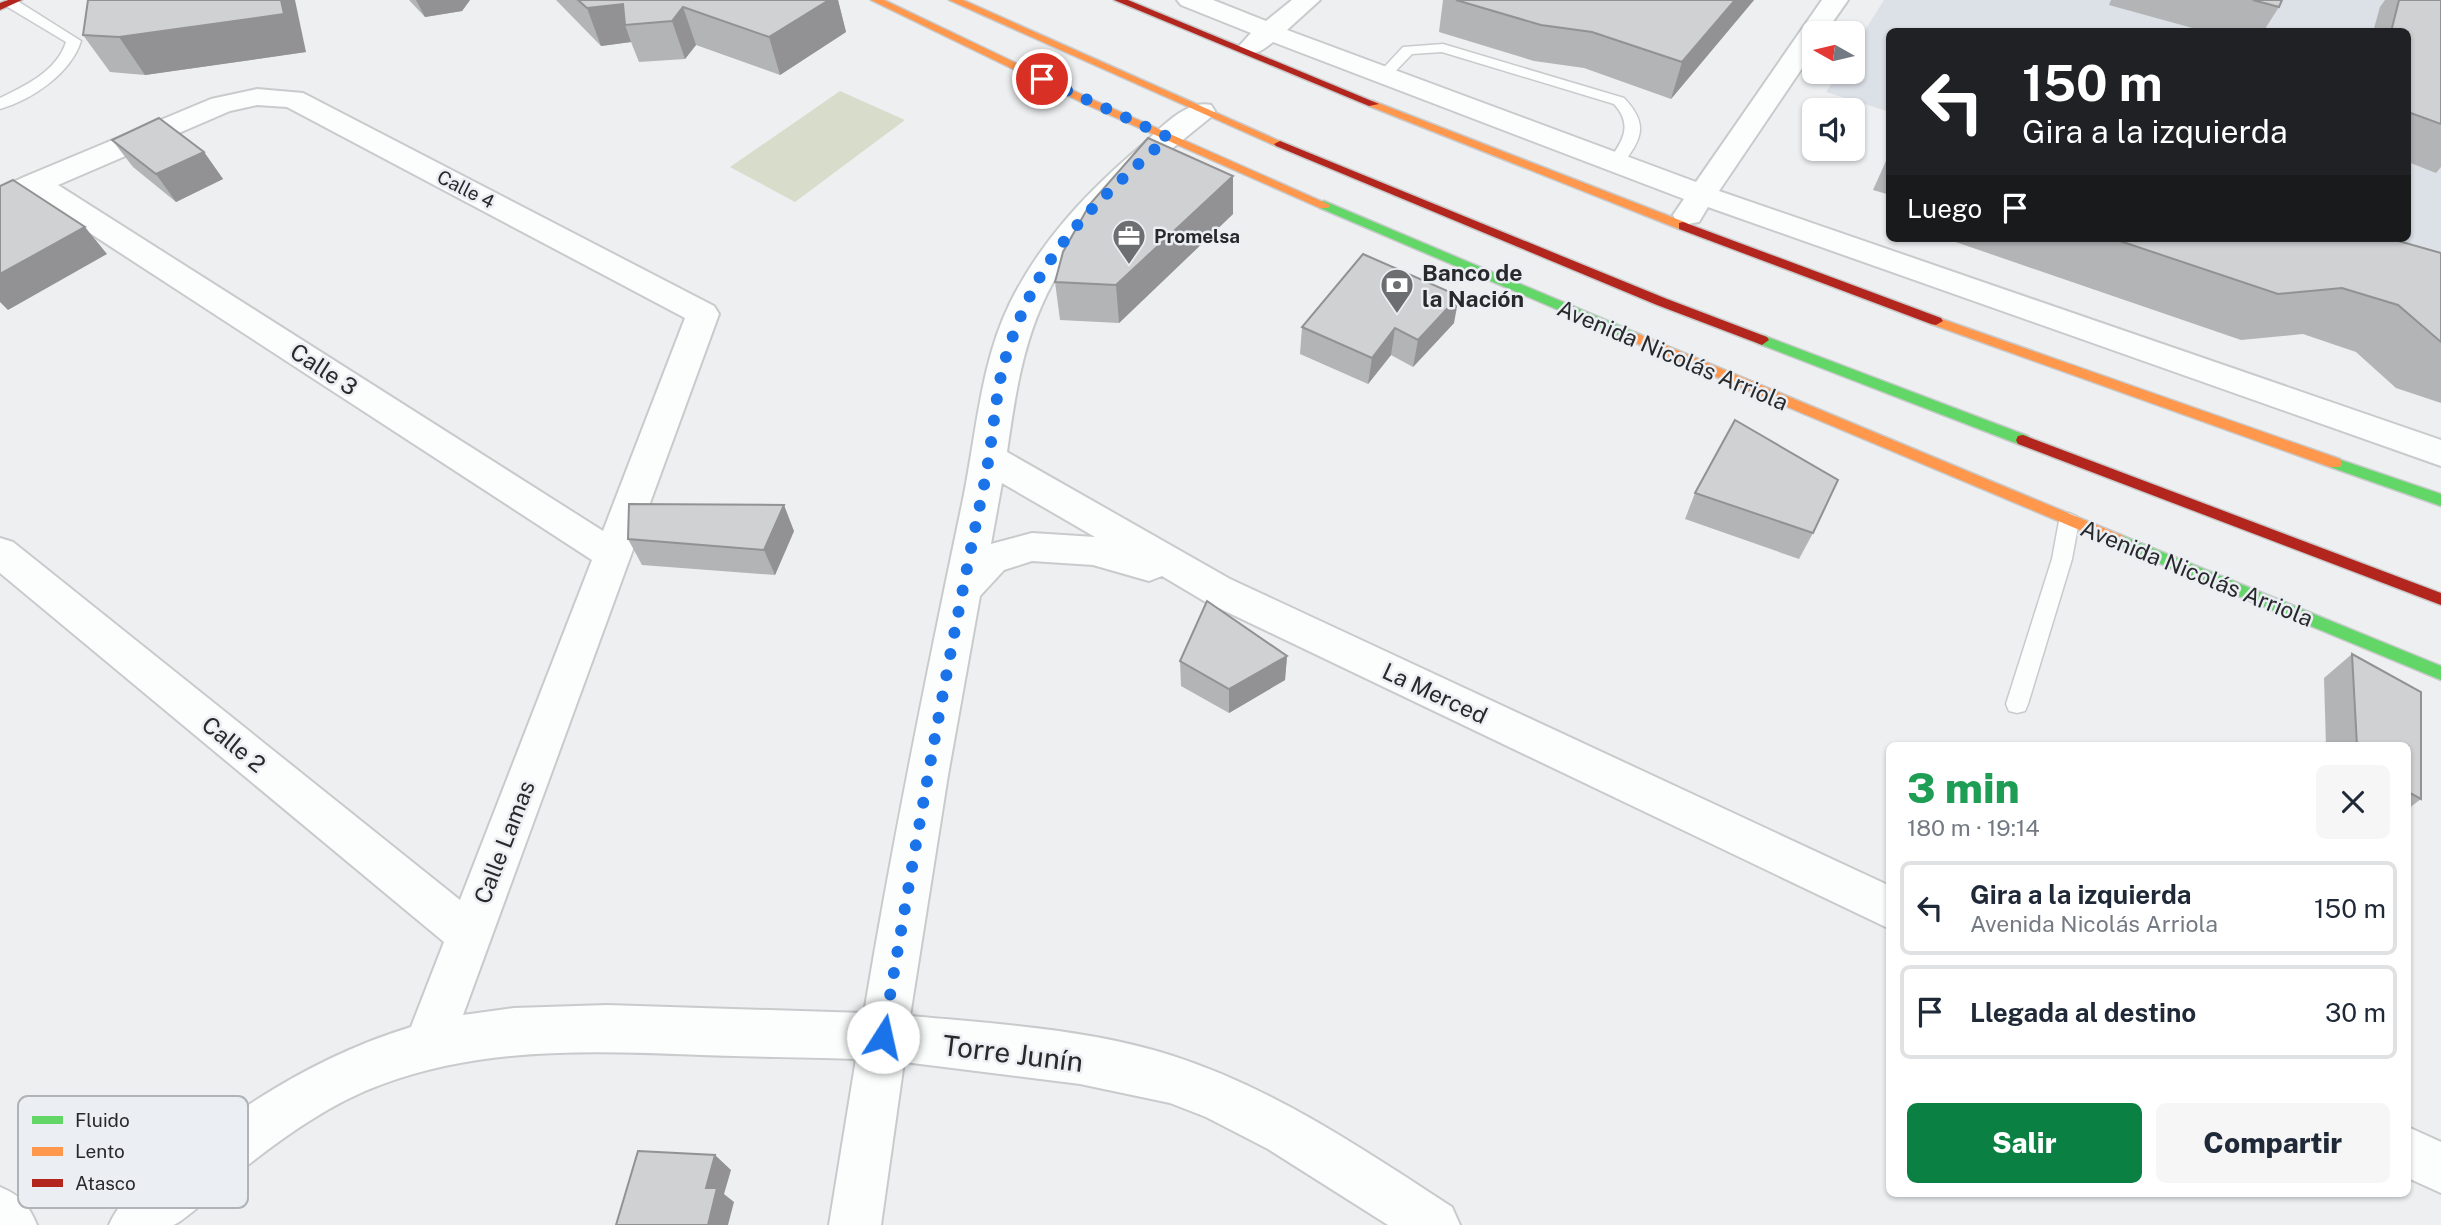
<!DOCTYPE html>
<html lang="es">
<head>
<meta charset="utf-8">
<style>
  :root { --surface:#fff; --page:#f6f6f7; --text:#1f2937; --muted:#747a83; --line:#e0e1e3; --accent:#0b8043 }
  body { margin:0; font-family:"Public Sans",sans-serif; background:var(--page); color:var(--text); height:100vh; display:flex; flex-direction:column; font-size:26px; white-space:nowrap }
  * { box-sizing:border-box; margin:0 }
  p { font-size:23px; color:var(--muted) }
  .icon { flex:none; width:38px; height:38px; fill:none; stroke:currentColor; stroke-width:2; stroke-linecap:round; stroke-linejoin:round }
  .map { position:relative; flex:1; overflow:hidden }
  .drawer { position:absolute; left:1886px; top:742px; width:525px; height:455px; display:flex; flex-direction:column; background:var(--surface); border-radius:10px; box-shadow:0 2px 5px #0004 }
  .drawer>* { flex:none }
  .hud { position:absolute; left:1886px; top:28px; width:525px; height:214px; border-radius:10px; box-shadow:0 2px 5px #0004; background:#202124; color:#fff; overflow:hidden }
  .needle { width:46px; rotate:278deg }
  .fabs { position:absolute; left:1802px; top:21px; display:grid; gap:14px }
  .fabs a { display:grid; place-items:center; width:63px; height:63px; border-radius:10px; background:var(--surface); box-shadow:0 2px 5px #0004; font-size:35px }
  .pin { position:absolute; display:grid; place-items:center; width:60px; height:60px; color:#fff; margin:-30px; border:4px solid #fff; border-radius:50%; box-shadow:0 2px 7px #0007 }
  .me { position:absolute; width:77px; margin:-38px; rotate:10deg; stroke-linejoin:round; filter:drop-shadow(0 0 5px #0008) }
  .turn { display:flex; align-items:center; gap:24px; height:147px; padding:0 21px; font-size:32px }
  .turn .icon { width:91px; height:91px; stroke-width:2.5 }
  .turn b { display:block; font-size:49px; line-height:60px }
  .then { display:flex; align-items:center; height:66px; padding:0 21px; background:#0003; gap:14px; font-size:26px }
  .round { display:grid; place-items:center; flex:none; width:74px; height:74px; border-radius:10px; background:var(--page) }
  .headline { display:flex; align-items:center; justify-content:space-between; height:119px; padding:0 21px }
  h1 { font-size:42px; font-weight:800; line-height:52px; color:#1e9e55 }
  .button { display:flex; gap:14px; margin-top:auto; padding:14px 21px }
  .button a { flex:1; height:80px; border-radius:10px; background:var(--accent); color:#fff; font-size:28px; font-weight:800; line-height:80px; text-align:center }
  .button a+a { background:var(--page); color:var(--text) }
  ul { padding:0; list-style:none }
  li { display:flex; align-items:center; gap:21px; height:94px; margin:0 14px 10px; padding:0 7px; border:4px solid var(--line); border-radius:10px }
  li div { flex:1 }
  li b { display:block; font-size:26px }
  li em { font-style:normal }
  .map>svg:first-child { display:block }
  .built { fill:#dce0e7 }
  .green { fill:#d8ddcb }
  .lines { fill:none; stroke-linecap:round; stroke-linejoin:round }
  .lane-casing { stroke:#c9cacc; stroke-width:3 }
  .street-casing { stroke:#c9cacc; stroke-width:4 }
  .fast-casing { stroke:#c9cacc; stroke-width:3 }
  .slow-casing { stroke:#c9cacc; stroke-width:3 }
  .jam-casing { stroke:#c9cacc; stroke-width:3 }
  .lane { fill:#fcfdfd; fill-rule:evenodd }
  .street { fill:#fcfdfd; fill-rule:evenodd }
  .fast { fill:#63d668; fill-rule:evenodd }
  .slow { fill:#ff974d; fill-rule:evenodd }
  .jam { fill:#b3261e; fill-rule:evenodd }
  .wall { fill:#b3b4b5 }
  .shaded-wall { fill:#929294 }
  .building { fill:#d0d1d3; stroke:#929294; stroke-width:2 }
  .route { stroke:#1a73e8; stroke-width:12; stroke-dasharray:0 21.6 }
  .labels { text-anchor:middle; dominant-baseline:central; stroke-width:5; stroke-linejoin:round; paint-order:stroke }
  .far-street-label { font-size:19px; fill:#28292b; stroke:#ebeef3 }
  .far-poi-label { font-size:19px; font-weight:bold; fill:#28292b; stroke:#ebeef3; text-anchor:start }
  .poi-label { font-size:23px; font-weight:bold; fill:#28292b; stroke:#ebeef3; text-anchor:start }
  .street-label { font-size:23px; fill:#28292b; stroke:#ebeef3 }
  .near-street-label { font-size:28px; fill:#28292b; stroke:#ebeef3 }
  .key { fill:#ebeef3; stroke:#b0b3b7; stroke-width:2 }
  .key-label { font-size:19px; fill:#28292b }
</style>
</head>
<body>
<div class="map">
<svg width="2441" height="1225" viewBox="0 0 2441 1225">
  <rect width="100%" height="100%" fill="#edeff1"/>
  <polygon class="built" points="1884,0 2441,0 2441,281 2301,238 2408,238 2408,32 1890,32 1890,112 1826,92 1839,72 1853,72 1853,49"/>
  <polygon class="green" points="840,91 905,120 795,202 730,167"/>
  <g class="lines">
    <defs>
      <g id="lane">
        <path d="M6,0H16L81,41C71,73 32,100 0,109V98C25,86 57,71 66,42L6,6Z"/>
        <path d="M1443,44L1624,98C1650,125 1641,140 1621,166H1609L1607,163C1622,142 1634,126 1614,104L1442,52L1412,54L1388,79H1378L1376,76L1403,47Z"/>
        <polygon points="2069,513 2076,516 2079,521 2072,559 2028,704 2025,711 2017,713 2009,711 2006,704 2052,559 2059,521 2062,516"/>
      </g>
      <g id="street">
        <path d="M1177,0H1213L1266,21L1292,0H1320L1287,30L1696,182L1822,0H1848L1825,33H1815V49L1719,191L2441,440V466L1708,207L1699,222L1688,224L1677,222L1673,215L1684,199L1273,42C1262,51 1257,55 1243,52L1239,46L1251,33L1181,5Z"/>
        <path d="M257,89L303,93L714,306L719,314L463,1015L514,1008L607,1005L864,1013C892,844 926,676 961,509C976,441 979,366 1010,303C1041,240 1088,191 1141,146C1159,130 1186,99 1211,105L1215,111L1211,117C1145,170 1075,227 1041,307C1021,353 1014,403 1007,452L1230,579L1890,886V929L1204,601L1162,576L1149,581L1093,565L1032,561L1004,570L980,596L948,775L910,1016C992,1023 1095,1030 1173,1056C1275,1089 1363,1149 1452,1207L1460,1225H1388L1268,1149L1206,1117L1170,1103L1080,1084L904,1062L881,1225H829L856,1059C805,1057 753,1057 702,1055C595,1051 485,1046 383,1084C330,1103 282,1138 239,1172C226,1182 183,1223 173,1225C154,1225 129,1225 109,1225C121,1197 144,1184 167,1165C241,1105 319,1055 411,1027L444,942L0,573V538L13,542L460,900L592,560L33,196L0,208V188L24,177L211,99ZM257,105L287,107L685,318L603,531L58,185L230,111ZM1002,483L1095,537L1032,533L991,544Z"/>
        <polygon points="2408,1127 2441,1142 2441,1193 2408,1178"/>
        <path d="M0,1187C21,1196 28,1204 37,1225H0Z"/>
      </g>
      <g id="fast">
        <polygon points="1324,201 1641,335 1643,338 1641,341 1631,341 1320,208 1320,202"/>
        <polygon points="1762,335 2028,436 2030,440 2028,444 2018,444 1757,343 1755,340"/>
        <polygon points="2335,458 2441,494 2441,506 2330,467 2328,463 2330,459"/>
        <polygon points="2118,534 2441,666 2441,680 2113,544 2110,540"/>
      </g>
      <g id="slow">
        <polygon points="871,0 884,0 1091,99 1330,205 1328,208 1320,208 1083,103"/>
        <polygon points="949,0 963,0 1286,144 1280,147 1276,146"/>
        <polygon points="1373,101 1687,223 1689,226 1687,229 1679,229 1369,106 1369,102"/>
        <polygon points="1936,317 2340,459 2342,463 2340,467 2330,467 1931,324 1931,318"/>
        <polygon points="1636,333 2123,536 2126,540 2118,546 2113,544 1631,341 1631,335"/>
      </g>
      <g id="jam">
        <polygon points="8,0 22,0 0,10 0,3"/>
        <polygon points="1114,0 1128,0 1379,104 1369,106"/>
        <polygon points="1280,141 1667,299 1767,337 1769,340 1762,345 1757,343 1657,305 1276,146 1274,144"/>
        <polygon points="1683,222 1941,318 1943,321 1936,325 1931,324 1679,229 1679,223"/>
        <polygon points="2023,435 2441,593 2441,605 2018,444 2016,440 2018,436"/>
      </g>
    </defs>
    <use href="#lane" class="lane-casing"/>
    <use href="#street" class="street-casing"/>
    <use href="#fast" class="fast-casing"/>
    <use href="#slow" class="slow-casing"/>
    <use href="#jam" class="jam-casing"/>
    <use href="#lane" class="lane"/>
    <use href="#street" class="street"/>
    <use href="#fast" class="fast"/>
    <use href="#slow" class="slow"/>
    <use href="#jam" class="jam"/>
  </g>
  <g class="wall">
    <polygon points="88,0 306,52 145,75 110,72 83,35"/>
    <polygon points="409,0 470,0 462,11 425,17"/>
    <polygon points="556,0 838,0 846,32 780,75 696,45 685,59 639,62 631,42 601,46"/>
    <polygon points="1443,0 1754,0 1671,99 1584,68 1534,61 1439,32"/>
    <polygon points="2111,0 2282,0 2279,7 2263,32 2207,32 2109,5"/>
    <polygon points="2385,0 2441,0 2441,167 2436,173 2408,162 2408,32 2373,32 2380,7"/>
    <polygon points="112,140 204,152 223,179 176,202 133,167"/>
    <polygon points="1890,152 1890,195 1873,190"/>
    <polygon points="1233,176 1233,214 1119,323 1060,320 1055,282"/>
    <polygon points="1944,238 2388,238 2441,253 2441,403 2396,388 2356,352 2303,334 2241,340"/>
    <polygon points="1454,323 1413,367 1391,355 1368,384 1300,354 1302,327"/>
    <polygon points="1695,493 1813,533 1799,559 1685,519"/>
    <polygon points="794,531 775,575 642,565 628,539"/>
    <polygon points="2352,654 2421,692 2421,799 2408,809 2408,746 2326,746 2324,678"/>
    <polygon points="1287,656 1285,680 1229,713 1181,686 1180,661"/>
  </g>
  <g class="shaded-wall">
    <polygon points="281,0 295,0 306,52 145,75 119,37"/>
    <polygon points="416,0 470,0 462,11 425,17"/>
    <polygon points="829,0 838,0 846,32 780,75 769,37"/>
    <polygon points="1735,0 1754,0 1671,99 1682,62"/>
    <polygon points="623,4 625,25 631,42 601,46 587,8"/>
    <polygon points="683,7 696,45 685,59 672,21"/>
    <polygon points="204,152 223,179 176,202 156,174"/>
    <polygon points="1233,176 1233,214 1119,323 1116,285"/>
    <polygon points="85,227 107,254 8,310 0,302 0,274"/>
    <polygon points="1459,296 1454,323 1413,367 1418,340"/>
    <polygon points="1395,328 1391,355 1368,384 1372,358"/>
    <polygon points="784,505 794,531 775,575 764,550"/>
    <polygon points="1287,656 1285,680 1229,713 1229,689"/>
    <polygon points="715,1155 731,1170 724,1194 734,1202 728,1225 708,1225 706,1188"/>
  </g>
  <g class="building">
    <polygon points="88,0 281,0 284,14 119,37 83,35"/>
    <polygon points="578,0 829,0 769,37 683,7 672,21 625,25 623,4 587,8"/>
    <polygon points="1456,0 1735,0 1682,62 1592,32 1541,25"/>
    <polygon points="2253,0 2282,0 2279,7"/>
    <polygon points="2399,0 2441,0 2441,124 2408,112 2408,32 2391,32"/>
    <polygon points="159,118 204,152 156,174 112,140"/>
    <polygon points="1148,138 1233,176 1116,285 1055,282 1063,252 1090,204"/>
    <polygon points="13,180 85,227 0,274 0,186"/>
    <polygon points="2111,238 2388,238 2441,253 2441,342 2398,305 2342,288 2278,294"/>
    <polygon points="1363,254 1459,296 1418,340 1395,328 1372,358 1302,327"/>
    <polygon points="1735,420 1838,480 1813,533 1695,493"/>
    <polygon points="629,504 784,505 764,550 628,539"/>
    <polygon points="1207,601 1287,656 1229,689 1180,661"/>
    <polygon points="2352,654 2421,692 2421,799 2408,792 2408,746 2357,746"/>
    <polygon points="638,1151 715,1155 706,1188 717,1188 708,1225 616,1225"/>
  </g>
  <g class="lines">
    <path class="route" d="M883,1037C914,854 945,671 983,490C990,457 993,424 998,391C1004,354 1020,314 1037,282C1069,224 1120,181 1168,137L1042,79"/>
  </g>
  <defs>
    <symbol id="office-pin" viewBox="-11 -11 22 30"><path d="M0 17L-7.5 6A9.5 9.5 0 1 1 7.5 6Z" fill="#6d6e70" stroke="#ebeef3"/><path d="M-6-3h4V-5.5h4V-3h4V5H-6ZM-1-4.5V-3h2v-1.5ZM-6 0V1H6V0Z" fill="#fff"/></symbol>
    <symbol id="bank-pin" viewBox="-11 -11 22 30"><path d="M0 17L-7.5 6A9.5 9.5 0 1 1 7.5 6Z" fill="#6d6e70" stroke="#ebeef3"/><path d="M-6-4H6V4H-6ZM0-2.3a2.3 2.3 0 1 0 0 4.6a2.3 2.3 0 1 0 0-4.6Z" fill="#fff"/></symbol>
  </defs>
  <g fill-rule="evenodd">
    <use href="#office-pin" x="1110" y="217" width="38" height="52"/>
    <use href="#bank-pin" x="1378" y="266" width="38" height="52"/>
  </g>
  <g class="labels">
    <g class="far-street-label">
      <text transform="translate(466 189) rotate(27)">Calle 4</text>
    </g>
    <g class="far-poi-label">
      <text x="1154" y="236">Promelsa</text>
    </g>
    <g class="poi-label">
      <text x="1422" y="272">Banco de<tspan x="1422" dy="26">la Nación</tspan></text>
    </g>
    <g class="street-label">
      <text transform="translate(1673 355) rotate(23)">Avenida Nicolás Arriola</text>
      <text transform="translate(324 369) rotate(33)">Calle 3</text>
      <text transform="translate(2197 573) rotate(22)">Avenida Nicolás Arriola</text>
      <text transform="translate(1435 693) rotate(25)">La Merced</text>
      <text transform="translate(234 744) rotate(39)">Calle 2</text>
      <text transform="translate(504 842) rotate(-69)">Calle Lamas</text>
    </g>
    <g class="near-street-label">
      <text transform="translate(1013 1053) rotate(7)">Torre Junín</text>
    </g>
  </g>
  <rect x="18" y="1096" width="230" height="112" rx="10" class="key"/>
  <rect x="32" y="1116" width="31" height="8" fill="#63d668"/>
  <rect x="32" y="1147" width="31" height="9" fill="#ff974d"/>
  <rect x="32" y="1179" width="31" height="8" fill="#b3261e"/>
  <g class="key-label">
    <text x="75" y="1127">Fluido</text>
    <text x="75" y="1158">Lento</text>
    <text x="75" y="1190">Atasco</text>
  </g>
</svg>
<div class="fabs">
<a><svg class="needle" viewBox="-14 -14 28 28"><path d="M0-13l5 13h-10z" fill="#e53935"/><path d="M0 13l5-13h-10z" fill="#747a83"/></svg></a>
<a><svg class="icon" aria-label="sound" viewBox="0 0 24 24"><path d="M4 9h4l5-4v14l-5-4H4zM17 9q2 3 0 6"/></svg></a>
</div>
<div class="pin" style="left:1042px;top:79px;background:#d93025"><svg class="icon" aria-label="arrive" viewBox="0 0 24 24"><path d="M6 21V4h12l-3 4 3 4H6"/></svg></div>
<svg class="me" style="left:883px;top:1037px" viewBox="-20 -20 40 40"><circle r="19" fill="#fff"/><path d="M0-13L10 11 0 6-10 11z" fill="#1a73e8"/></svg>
<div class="hud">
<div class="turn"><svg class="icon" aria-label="left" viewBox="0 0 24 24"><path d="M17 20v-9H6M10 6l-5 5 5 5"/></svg><div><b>150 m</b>Gira a la izquierda</div></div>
<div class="then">Luego<svg class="icon" aria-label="arrive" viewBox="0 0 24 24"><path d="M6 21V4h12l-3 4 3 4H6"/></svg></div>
</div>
<section class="drawer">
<div class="headline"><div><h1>3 min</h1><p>180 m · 19:14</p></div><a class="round"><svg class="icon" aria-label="close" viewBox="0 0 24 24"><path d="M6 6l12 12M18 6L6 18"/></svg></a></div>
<ul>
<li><svg class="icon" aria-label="left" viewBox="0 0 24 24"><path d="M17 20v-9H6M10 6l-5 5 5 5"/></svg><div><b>Gira a la izquierda</b><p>Avenida Nicolás Arriola</p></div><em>150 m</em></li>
<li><svg class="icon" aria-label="arrive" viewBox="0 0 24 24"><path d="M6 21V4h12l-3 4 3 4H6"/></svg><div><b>Llegada al destino</b></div><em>30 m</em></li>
</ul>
<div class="button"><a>Salir</a><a>Compartir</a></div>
</section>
</div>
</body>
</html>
